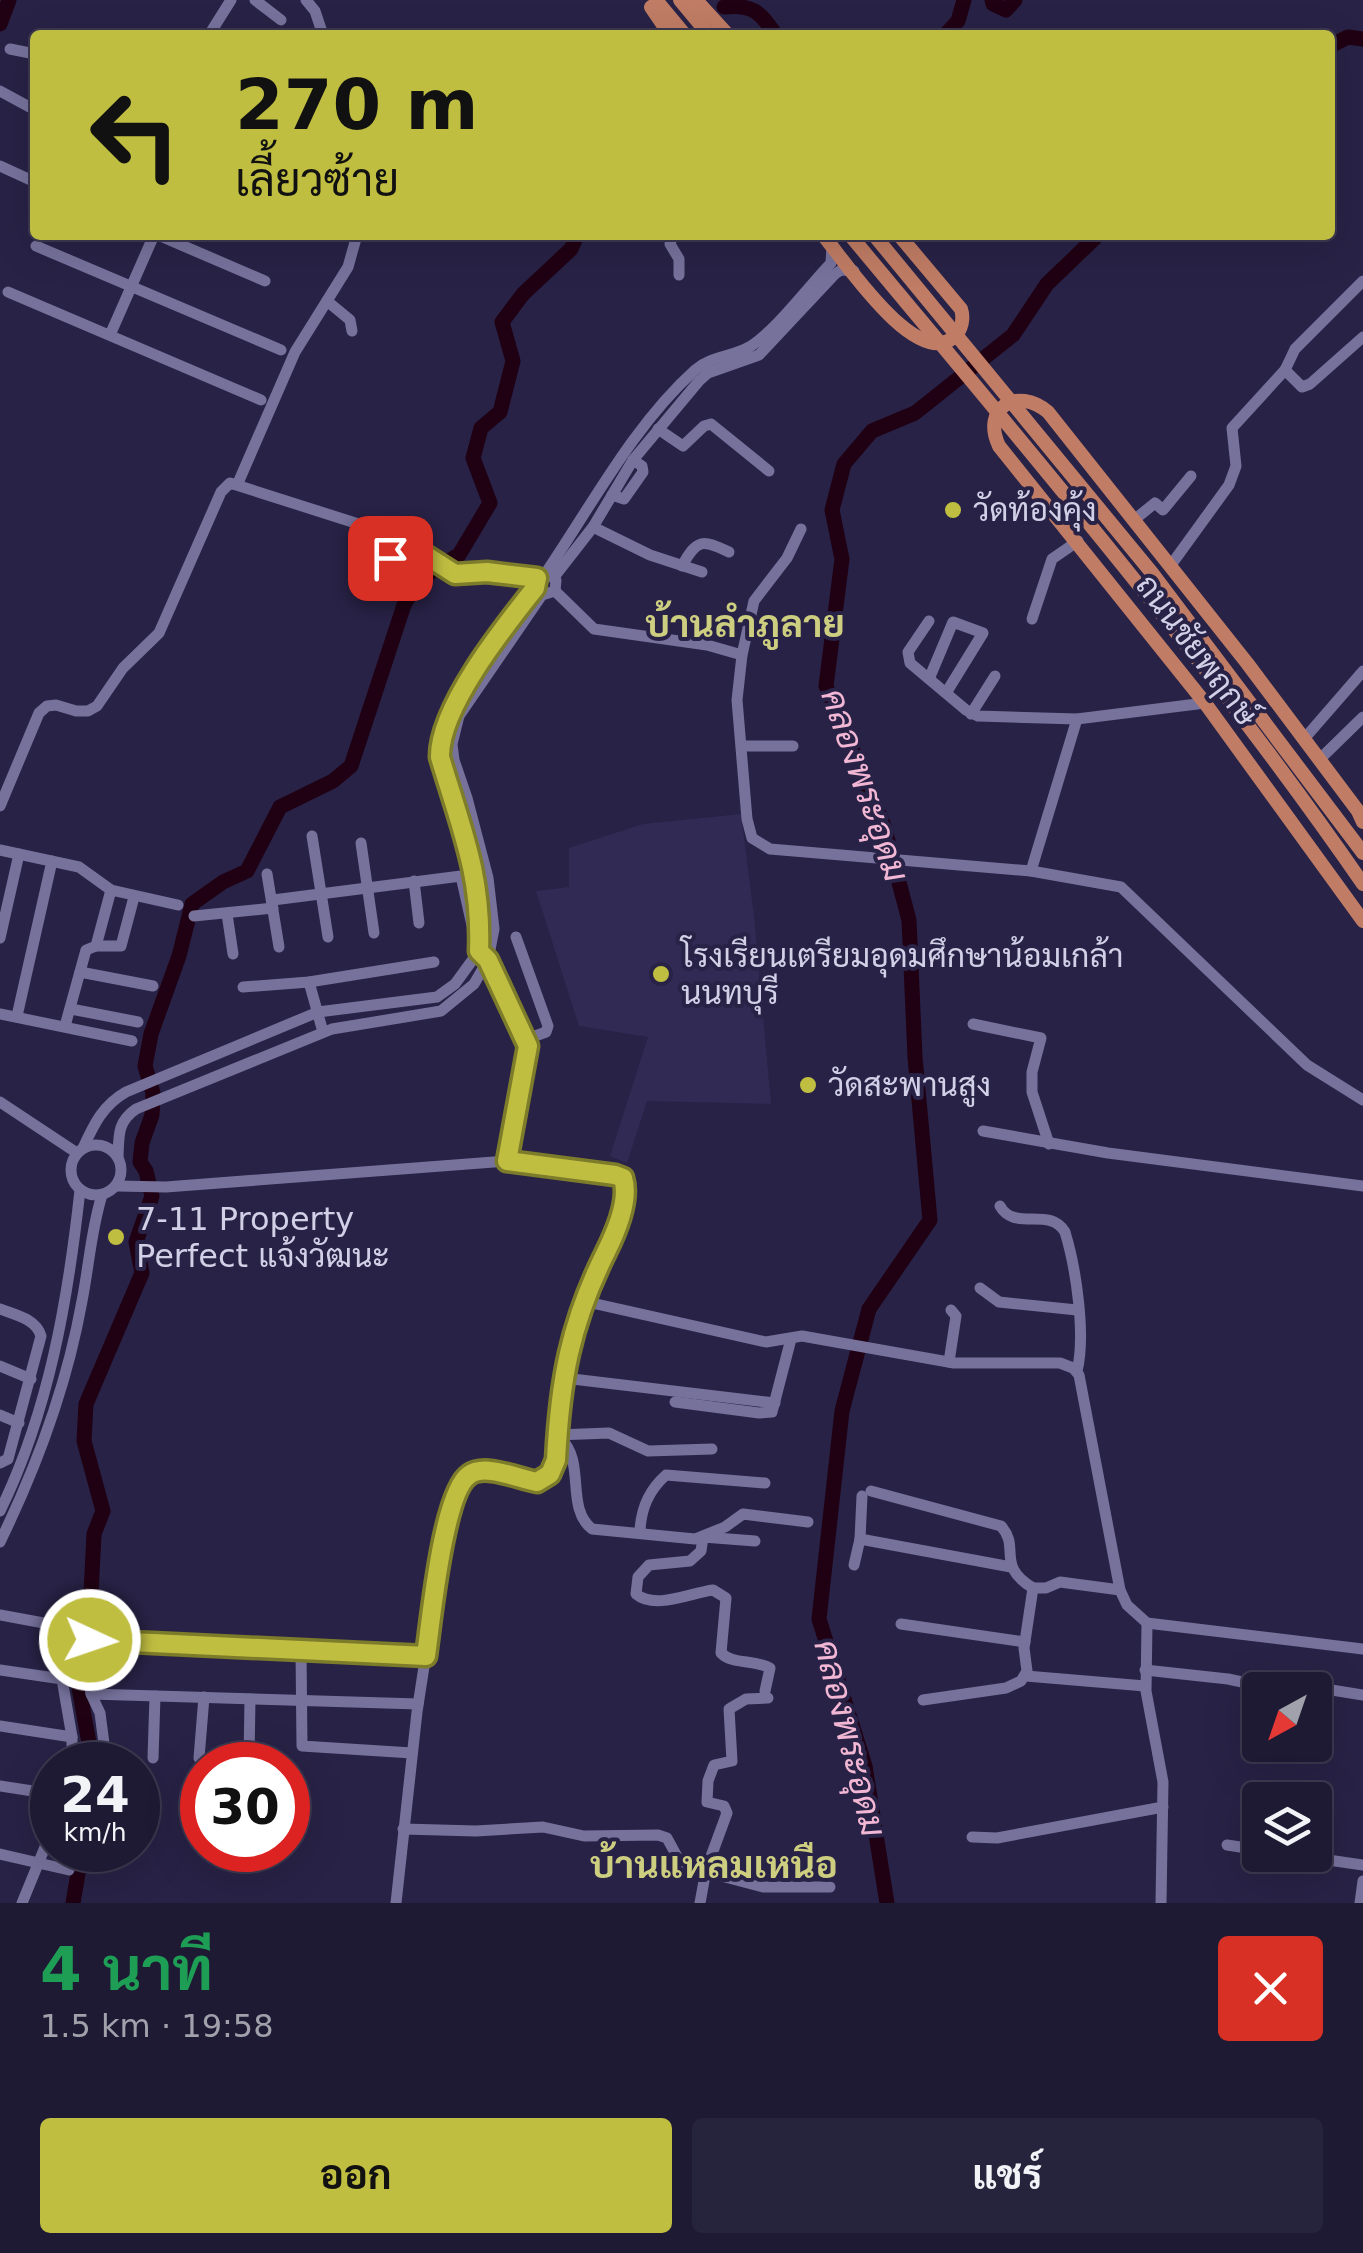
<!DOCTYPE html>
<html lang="th">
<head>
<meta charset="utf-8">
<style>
  :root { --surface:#1e1a34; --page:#26233c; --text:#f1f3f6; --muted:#a1a1ac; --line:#3c384f; --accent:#c0be41 }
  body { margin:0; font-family:"DejaVu Sans",Sarabun,sans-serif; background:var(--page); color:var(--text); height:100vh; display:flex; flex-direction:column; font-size:38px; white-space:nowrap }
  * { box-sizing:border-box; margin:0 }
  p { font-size:32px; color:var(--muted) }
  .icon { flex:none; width:55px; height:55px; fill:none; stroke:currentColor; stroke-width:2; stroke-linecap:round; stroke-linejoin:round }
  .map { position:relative; height:1903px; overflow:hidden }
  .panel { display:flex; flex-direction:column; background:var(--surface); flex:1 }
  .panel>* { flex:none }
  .guide { position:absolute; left:30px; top:30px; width:1305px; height:210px; border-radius:10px; box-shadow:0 10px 40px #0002,0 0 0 2px var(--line); background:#c0be41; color:#111; overflow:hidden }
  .needle { width:65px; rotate:220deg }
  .fabs { position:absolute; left:1242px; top:1672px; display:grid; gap:20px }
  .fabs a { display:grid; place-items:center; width:90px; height:90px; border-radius:10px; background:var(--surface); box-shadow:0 10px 40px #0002,0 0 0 2px var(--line); font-size:50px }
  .speed { position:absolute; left:30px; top:1742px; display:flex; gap:20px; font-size:50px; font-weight:700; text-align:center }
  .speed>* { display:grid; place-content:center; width:130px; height:130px; border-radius:50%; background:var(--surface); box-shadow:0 10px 40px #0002,0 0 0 2px var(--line); line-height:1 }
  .speed small { font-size:25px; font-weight:400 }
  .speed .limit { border:15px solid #d22; background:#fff; color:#111 }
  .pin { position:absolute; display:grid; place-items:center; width:85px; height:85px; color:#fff; margin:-42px; border-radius:20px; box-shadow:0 5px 15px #0006 }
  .me { position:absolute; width:110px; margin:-55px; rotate:93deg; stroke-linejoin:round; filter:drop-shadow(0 0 8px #0008) }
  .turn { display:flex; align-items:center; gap:35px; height:210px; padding:0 40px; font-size:45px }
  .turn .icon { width:130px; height:130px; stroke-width:2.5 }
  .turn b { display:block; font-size:70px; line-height:85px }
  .round { display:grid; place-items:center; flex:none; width:105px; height:105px; border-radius:10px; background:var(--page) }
  .overview { display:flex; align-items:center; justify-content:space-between; height:170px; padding:0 40px }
  h1 { font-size:60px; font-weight:700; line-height:75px; color:#1e9e55 }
  .primary-button { display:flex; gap:20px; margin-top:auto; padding:20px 40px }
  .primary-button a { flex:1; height:115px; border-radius:10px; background:var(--accent); color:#111; font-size:40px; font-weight:700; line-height:115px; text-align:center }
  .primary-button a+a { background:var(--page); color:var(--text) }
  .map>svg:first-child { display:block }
  .built { fill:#312a54 }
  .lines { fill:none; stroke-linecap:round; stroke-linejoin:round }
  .river { stroke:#200113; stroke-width:15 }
  .minor { stroke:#76729c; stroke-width:11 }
  .major { stroke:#c07c64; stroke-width:14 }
  .route-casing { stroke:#7d7c2a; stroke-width:25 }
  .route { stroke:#c0be41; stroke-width:18 }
  .poi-dot { fill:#c0be41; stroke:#282246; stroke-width:4 }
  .labels { text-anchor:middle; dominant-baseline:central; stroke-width:8; stroke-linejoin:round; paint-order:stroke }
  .poi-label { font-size:32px; fill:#d1d0e7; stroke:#282246; text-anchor:start }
  .street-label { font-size:32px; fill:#d1d0e7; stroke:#282246 }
  .water-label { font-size:35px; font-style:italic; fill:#f2b7d4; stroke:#282246 }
  .quarter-label { font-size:38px; font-weight:bold; fill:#cece80; stroke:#282246 }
</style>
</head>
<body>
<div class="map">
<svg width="1363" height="1903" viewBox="0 0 1363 1903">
  <rect width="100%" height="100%" fill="#282246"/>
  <polygon class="built" points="741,814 754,916 771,1104 647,1101 627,1163 610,1156 648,1037 579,1026 536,891 569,887 569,848 643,824"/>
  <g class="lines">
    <g class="river">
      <polyline points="992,0 993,4 1006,10 1015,0"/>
      <path d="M724,7C753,4 760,12 776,35"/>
      <polyline points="0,24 9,0"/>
      <polyline points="945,35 958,21 964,0"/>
      <polyline points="1330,46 1348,37 1363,39"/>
      <polyline points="93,1765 74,1660 91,1593 94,1534 103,1511 84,1441 86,1404 142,1273 136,1242 152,1196 146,1171 140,1162 142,1143 152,1115 153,1093 145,1066 151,1034 179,956 192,904 223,882 247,871 280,807 333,781 351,766 404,605 414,588 434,569 459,555 490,503 473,458 481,428 500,412 513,361 502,322 523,294 571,249 577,235"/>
      <polyline points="73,1903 82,1850"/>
      <polyline points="887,1903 865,1766 819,1619 842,1411 869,1309 930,1220 915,1057 909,920 884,826 826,686 842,559 832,510 844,464 872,431 915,413 1013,335 1047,284 1098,235"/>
    </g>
    <g class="minor">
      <polyline points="255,0 281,20"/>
      <polyline points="306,0 315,11 323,35"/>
      <polyline points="209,35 231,0"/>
      <polyline points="10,49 35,54"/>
      <polyline points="0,91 35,110"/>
      <polyline points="0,166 35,182"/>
      <polyline points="158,235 265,281"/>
      <polyline points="673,235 670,244 679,259 679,275"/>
      <polyline points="36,246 281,350"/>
      <polyline points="8,292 261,400"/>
      <polyline points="327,301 350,320 352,331"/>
      <polyline points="110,335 154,235"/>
      <polyline points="1285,370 1302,387 1310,384 1363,337"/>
      <polyline points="658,429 683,446 704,426 711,424 769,471"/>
      <polyline points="238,483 295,352 348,267 357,235"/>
      <polyline points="612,495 624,499 643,472 642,466 633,460"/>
      <polyline points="1134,520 1155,503 1163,510 1191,476"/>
      <polyline points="593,527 650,555 702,572"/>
      <polyline points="801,529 787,558 754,601 742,655 737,700 747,819 752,838 770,849 1031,871 1121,887 1307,1065 1363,1100"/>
      <polyline points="389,557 403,540"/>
      <polyline points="1171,565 1229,485 1236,466 1232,428 1285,370 1295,349 1363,281"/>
      <path d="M682,566C697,539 702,539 729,552"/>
      <path d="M545,574C592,505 633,426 695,370C711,356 733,357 751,346C776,330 809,286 831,263L832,246"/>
      <polyline points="554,577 593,527 633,460 699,381 708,373 759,355 835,274 841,270 854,271"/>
      <polyline points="555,591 594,629 707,645 742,655"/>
      <polyline points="1032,619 1052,559 1078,541"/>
      <polyline points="929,621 908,652 910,663 966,710 978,716 1077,719 1205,703"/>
      <polyline points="929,679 953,622 983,633 946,693"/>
      <polyline points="971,714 995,676"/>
      <polyline points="1304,739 1363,671"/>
      <polyline points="743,746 793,746"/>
      <polyline points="1320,759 1363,717"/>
      <polyline points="0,806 39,713 47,706 56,705 76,711 88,711 97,706 123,668 159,633 221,492 230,483 393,535 455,574 487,572 537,578"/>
      <polyline points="312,836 328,937"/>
      <polyline points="361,843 374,933"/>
      <polyline points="0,850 79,867 111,890 178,905"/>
      <polyline points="1031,871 1077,719"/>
      <polyline points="267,874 279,947"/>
      <polyline points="414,881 419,923"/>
      <polyline points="273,900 461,876 473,930 480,936"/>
      <polyline points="227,914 233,954"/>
      <polyline points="194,916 273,908"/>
      <polyline points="516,937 548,1026 546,1032 527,1039"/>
      <polyline points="0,938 19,854"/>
      <polyline points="96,946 121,946 134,897"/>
      <polyline points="486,957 528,1046 507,1161"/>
      <polyline points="80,972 153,986"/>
      <polyline points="309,982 323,1032"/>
      <polyline points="243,987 309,982 434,962"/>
      <polyline points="71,1009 138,1022"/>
      <polyline points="0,1014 132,1041"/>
      <polyline points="17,1016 52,861"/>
      <polyline points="973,1024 1041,1038 1032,1072 1032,1092 1049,1144"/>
      <polyline points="65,1026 86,950 96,946 111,890"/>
      <polyline points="0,1102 77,1153"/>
      <polyline points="983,1131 1108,1153 1363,1186"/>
      <circle cx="96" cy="1170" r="25"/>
      <path d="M83,1148C94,1124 103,1105 126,1092L318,1012L437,997L455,984L479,951L481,927L470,852L440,757L439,742L449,711L535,588"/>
      <path d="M118,1157C119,1136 117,1122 136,1109L332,1029L441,1011L474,984L488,960L494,929L488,878L467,798L454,760L452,744L459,716L542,595L555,591L556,580L548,574H542L535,581V588L542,595"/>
      <path d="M117,1186L166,1187L507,1161L569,1167L623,1179C630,1200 616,1232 606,1252C570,1324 560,1380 555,1460L550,1474L537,1482L487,1471L470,1473L460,1485L448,1511L417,1712L396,1903"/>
      <path d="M1000,1206C1014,1232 1050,1206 1065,1232C1076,1268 1086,1335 1077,1371"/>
      <polyline points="980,1288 999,1302 1077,1310"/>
      <polyline points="583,1301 766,1342 802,1336 954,1363 1060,1363 1073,1368 1079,1375 1120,1590 1127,1605 1147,1623 1363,1649"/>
      <path d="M0,1309C16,1315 36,1319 41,1336L8,1459L0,1463"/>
      <polyline points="949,1362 956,1316 951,1310"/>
      <polyline points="0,1366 31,1379"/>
      <polyline points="564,1378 775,1403"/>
      <polyline points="675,1402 759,1413 772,1412 791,1339"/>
      <polyline points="0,1415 19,1423"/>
      <polyline points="557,1435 609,1433 648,1451 712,1449"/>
      <path d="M556,1441L561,1439C586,1462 565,1508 592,1529L695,1539L725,1527L743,1514L808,1522"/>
      <path d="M871,1491L1001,1526C1021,1548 995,1565 1033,1588"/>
      <path d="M0,1511C49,1411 68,1300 80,1190"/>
      <path d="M640,1531C641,1509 648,1491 666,1475L765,1483"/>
      <polyline points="860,1539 862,1496"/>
      <path d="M755,1541L703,1537L701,1551L690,1561L649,1565L638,1577L636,1594C655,1610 690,1593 713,1590L726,1598L721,1653C733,1665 754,1659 770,1668L765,1691"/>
      <path d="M0,1542C37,1466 67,1385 82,1301C89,1266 91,1230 102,1195"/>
      <polyline points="854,1565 860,1539 1011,1567"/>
      <polyline points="0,1615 60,1626 62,1679 72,1737 72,1765"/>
      <polyline points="1147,1623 1146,1691 1163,1782 1161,1903"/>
      <polyline points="901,1624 1025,1642"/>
      <polyline points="301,1650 302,1746 412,1753"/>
      <polyline points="0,1670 62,1679"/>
      <polyline points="1145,1670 1228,1679 1279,1690"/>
      <polyline points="1026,1676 1145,1686"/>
      <polyline points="1300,1690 1313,1687 1363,1695"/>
      <polyline points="91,1694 100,1713 106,1759"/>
      <polyline points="923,1700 1006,1688 1021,1681 1027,1671 1024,1648 1033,1588 1046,1588 1060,1582 1120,1590"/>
      <polyline points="418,1704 91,1694 86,1662 90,1640 426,1656"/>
      <polyline points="0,1726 72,1737"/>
      <polyline points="153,1758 155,1696"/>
      <polyline points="199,1758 204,1697"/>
      <polyline points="249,1759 250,1699"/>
      <polyline points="0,1786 52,1794"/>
      <polyline points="403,1829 476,1831 543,1827 584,1836 658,1835 667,1838 680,1862 691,1868 763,1887 830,1887"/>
      <polyline points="972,1837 997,1838 1163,1807"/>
      <polyline points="1227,1845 1260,1850"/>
      <polyline points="0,1854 69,1870"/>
      <polyline points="1294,1855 1363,1865"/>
      <polyline points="22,1903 52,1830"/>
      <polyline points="700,1903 706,1870 727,1813 724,1806 707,1802 708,1781 714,1765 732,1761 729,1709 746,1699 768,1698"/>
      <polyline points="1360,1903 1363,1881"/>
    </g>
    <g class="major">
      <polyline points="656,0 685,35"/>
      <polyline points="680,0 709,35"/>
      <polyline points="696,0 728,35"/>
      <polyline points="651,7 670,35"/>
      <path d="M823,235C844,260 916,370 954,337C962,330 964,318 961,309L899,235"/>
      <path d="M850,235C1026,447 1206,657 1363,884"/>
      <polyline points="874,235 1152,573 1363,853"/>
      <path d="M1363,822L1358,811L1247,663L1048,412C1017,386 981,408 999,446L1205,703L1363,921"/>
    </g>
  </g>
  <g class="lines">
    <defs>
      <path id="route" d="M90,1640L426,1656C431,1621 443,1493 469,1475C485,1463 519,1479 537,1482L550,1474L556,1460C560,1381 570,1324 606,1252C616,1232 630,1200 623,1178L615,1175L507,1161L528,1046L488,960L479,951C482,875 461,828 440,757C439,708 504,627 535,588L537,578L487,572L455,574L402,540L390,558"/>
    </defs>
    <use href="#route" class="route-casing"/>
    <use href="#route" class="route"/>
  </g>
  <g class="poi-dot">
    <circle cx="953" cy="510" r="10"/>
    <circle cx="661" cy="974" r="10"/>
    <circle cx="808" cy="1085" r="10"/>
    <circle cx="116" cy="1237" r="10"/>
  </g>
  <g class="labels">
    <g class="poi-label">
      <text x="973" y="510">วัดท้องคุ้ง</text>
      <text x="681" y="956">โรงเรียนเตรียมอุดมศึกษาน้อมเกล้า<tspan x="681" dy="37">นนทบุรี</tspan></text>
      <text x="828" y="1085">วัดสะพานสูง</text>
      <text x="136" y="1219">7-11 Property<tspan x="136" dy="37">Perfect แจ้งวัฒนะ</tspan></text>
    </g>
    <g class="street-label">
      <text transform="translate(1197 650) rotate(53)">ถนนชัยพฤกษ์</text>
    </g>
    <g class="water-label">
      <text transform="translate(865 785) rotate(71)">คลองพระอุดม</text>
      <text transform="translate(850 1738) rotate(76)">คลองพระอุดม</text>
    </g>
    <g class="quarter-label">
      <text x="745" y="624">บ้านลำภูลาย</text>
      <text x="714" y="1865">บ้านแหลมเหนือ</text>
    </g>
  </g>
</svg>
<div class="fabs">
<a><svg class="needle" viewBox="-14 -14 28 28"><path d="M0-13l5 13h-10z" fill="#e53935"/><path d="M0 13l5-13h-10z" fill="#a1a1ac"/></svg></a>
<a><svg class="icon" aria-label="layers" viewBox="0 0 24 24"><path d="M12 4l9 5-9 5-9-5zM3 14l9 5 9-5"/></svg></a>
</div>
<div class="speed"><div>24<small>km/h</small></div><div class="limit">30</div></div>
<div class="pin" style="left:390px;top:558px;background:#d93025"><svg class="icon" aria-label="arrive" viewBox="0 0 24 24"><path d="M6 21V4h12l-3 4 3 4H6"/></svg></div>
<svg class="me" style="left:90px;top:1640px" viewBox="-20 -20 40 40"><circle r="17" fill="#c0be41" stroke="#fff" stroke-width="3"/><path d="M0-11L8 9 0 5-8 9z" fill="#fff"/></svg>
<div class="guide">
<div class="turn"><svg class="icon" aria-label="left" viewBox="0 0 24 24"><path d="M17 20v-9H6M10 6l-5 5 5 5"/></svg><div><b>270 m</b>เลี้ยวซ้าย</div></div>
</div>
</div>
<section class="panel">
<div class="overview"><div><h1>4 นาที</h1><p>1.5 km · 19:58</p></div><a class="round" style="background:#d93025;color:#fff"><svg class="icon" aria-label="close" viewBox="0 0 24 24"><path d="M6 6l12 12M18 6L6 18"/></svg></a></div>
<div class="primary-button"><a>ออก</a><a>แชร์</a></div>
</section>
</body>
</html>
